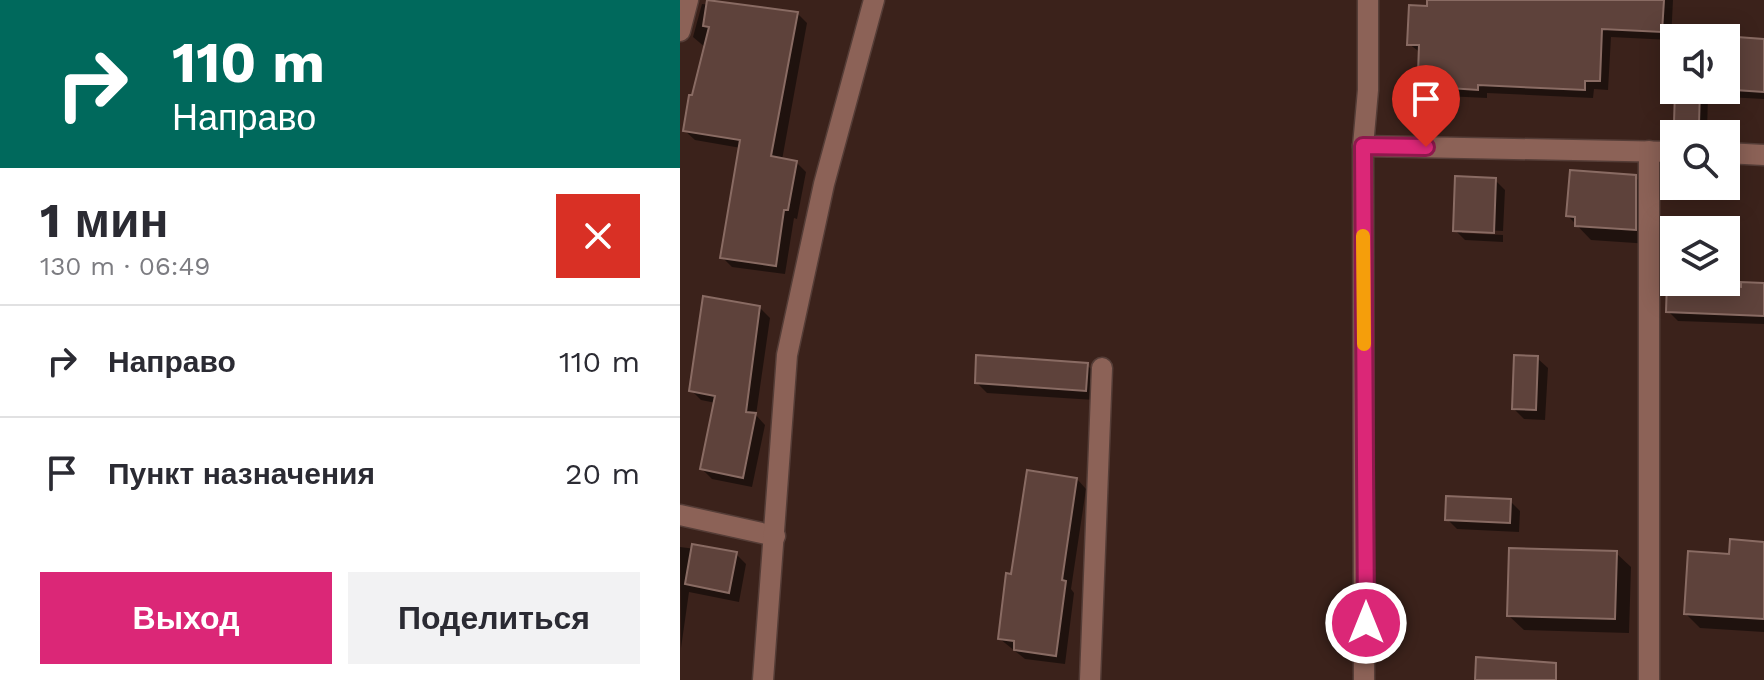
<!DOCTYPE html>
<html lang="ru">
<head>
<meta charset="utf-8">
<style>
  :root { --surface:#fff; --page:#f2f2f3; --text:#2b2b33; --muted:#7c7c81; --line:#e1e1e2; --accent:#db2777 }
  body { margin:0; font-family:"Work Sans",sans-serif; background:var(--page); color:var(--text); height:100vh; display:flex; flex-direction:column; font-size:30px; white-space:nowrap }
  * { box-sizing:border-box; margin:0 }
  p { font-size:26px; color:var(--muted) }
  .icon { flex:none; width:44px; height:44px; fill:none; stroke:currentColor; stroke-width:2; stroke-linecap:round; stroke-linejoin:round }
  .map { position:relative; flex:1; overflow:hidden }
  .drawer { display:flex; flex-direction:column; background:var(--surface); width:680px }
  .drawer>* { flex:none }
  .guide { background:#00695c; color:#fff; overflow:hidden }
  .tools { position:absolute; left:980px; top:24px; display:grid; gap:16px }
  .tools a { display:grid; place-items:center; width:80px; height:80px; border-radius:0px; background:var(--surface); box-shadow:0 4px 20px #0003; font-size:40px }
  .pin { position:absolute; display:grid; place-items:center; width:68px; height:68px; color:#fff; margin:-82px -34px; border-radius:50% 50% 50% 0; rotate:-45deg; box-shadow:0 0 8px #0007 }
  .pin .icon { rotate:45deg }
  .me { position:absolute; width:88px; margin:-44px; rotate:0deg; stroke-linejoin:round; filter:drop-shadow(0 0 6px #0008) }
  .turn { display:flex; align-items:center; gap:28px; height:168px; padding:0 40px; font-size:36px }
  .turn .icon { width:104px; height:104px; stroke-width:2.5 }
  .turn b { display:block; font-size:56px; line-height:68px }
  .round { display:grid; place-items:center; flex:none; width:84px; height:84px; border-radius:0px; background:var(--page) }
  .headline { display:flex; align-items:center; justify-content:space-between; height:136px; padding:0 40px }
  h1 { font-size:48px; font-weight:700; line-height:60px }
  .button { display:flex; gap:16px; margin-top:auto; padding:16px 40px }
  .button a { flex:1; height:92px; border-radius:0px; background:var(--accent); color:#fff; font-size:32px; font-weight:700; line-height:92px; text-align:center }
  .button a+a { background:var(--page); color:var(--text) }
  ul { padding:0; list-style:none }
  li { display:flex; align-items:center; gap:24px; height:112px; padding:0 40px; border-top:2px solid var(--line) }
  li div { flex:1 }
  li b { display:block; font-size:30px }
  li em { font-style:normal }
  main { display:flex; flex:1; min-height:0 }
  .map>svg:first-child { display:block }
  .shadow { fill:#0007 }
  .building { fill:#5e423b; stroke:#896b63; stroke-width:2 }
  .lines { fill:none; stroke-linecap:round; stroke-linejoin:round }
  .minor-casing { stroke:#553d37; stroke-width:23 }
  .minor { stroke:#8c6257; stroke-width:20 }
  .route-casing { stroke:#8e194d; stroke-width:20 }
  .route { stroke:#db2777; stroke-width:14 }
  .slow { stroke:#f59e0b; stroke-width:14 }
</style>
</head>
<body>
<main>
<section class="drawer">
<div class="guide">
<div class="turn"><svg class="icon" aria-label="right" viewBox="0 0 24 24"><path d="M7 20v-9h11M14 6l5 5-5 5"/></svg><div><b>110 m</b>Направо</div></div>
</div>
<div class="headline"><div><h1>1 мин</h1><p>130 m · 06:49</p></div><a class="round" style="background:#d93025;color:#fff"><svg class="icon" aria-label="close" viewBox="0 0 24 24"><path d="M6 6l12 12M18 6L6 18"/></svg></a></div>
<ul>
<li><svg class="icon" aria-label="right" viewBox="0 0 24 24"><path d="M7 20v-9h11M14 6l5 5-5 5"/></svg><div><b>Направо</b></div><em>110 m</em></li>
<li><svg class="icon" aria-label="arrive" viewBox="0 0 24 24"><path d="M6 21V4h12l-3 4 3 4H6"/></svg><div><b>Пункт назначения</b></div><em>20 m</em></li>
</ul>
<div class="button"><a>Выход</a><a>Поделиться</a></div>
</section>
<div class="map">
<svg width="1084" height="680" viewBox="0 0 1084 680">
  <rect width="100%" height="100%" fill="#3b221b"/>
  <g class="shadow">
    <polygon points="749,0 993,0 991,40 931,37 928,90 914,89 913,98 807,93 807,98 765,96 756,87 756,82 749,82 740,73 741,53 729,44 749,8"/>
    <polygon points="22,4 117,13 127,23 102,160 116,162 126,172 117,219 114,218 105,274 52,267 42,257 61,148 15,140 5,131 26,48 13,37"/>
    <polygon points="1084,41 1084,99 1028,96 1027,132 1005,131 996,122 997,90 1046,90 1046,54 1058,54"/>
    <polygon points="955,177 970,191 970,244 911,240 888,216"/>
    <polygon points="815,180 825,190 823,231 782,229 782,233 823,235 823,242 785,240 775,230"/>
    <polygon points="1084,285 1084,324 998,321 988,311"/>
    <polygon points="80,308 90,318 76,415 85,425 72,487 32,479 22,469 36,403 21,400 11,390"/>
    <polygon points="857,358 868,368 865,420 844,419 834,409"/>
    <polygon points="407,365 417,375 415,400 307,393 297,383"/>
    <polygon points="397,479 406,489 391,589 394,593 385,664 345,659 320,639 332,576"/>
    <polygon points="830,501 840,511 839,532 777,529 767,519"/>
    <polygon points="1084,544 1084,632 1020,628 1006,614"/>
    <polygon points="0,547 56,554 66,564 59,602 9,592 1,648"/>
    <polygon points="936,553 951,567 949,633 844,630 829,616"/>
  </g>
  <g class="building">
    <polygon points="27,0 118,12 91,156 117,161 108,210 104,210 96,266 40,258 60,140 3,131 9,95 12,95 29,27 23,26"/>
    <polygon points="747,0 984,0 982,32 922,29 920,81 905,81 905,90 798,85 798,90 754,87 754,74 738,73 739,45 727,45 729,5 747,6"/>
    <polygon points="1057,37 1084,39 1084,92 1055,90"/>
    <polygon points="995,90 1020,90 1019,124 994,123"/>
    <polygon points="890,170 956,175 956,230 895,226 895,217 886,216"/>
    <polygon points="775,176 816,178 814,233 773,231"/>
    <polygon points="987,281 1061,287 1061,282 1084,283 1084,316 986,312"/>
    <polygon points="23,296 80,306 66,412 76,413 63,478 20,469 35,396 9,391"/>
    <polygon points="296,355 408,363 406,391 295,383"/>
    <polygon points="834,355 858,356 856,410 832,409"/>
    <polygon points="347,470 397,478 382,580 386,581 376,656 334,650 334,641 318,639 326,573 331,574"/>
    <polygon points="766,496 831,499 830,523 765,520"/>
    <polygon points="1050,539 1084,542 1084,619 1004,614 1008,551 1049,554"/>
    <polygon points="12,544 57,552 49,593 5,584"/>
    <polygon points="829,548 937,551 935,619 827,616"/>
    <polygon points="796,657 876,663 876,680 795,680"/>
  </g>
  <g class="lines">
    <defs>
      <g id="minor">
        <polyline points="0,31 8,0"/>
        <polyline points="683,146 994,152"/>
        <polyline points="1046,153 1084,155"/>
        <polyline points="0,515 95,536"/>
        <polyline points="83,680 107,355 144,184 194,0"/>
        <polyline points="410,680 422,368"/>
        <polyline points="684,680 683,146 688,90 688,0"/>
        <polyline points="969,680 969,151"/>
      </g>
    </defs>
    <use href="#minor" class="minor-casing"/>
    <use href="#minor" class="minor"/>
  </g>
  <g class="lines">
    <defs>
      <polyline id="route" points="686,623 683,146 746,147"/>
    </defs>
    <use href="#route" class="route-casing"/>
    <use href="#route" class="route"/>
    <polyline class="slow" points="683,236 684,344"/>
  </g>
</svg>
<div class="tools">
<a><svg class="icon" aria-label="sound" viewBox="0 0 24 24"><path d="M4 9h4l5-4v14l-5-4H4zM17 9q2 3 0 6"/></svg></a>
<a><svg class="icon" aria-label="search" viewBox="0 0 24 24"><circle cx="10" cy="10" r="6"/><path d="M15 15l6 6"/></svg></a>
<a><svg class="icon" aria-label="layers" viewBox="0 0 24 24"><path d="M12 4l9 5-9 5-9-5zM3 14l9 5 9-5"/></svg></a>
</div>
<div class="pin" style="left:746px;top:147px;background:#d93025"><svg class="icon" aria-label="arrive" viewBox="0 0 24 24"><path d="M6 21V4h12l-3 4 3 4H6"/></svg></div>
<svg class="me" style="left:686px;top:623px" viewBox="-20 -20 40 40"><circle r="17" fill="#db2777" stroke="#fff" stroke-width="3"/><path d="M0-11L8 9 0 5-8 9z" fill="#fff"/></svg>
</div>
</main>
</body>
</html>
